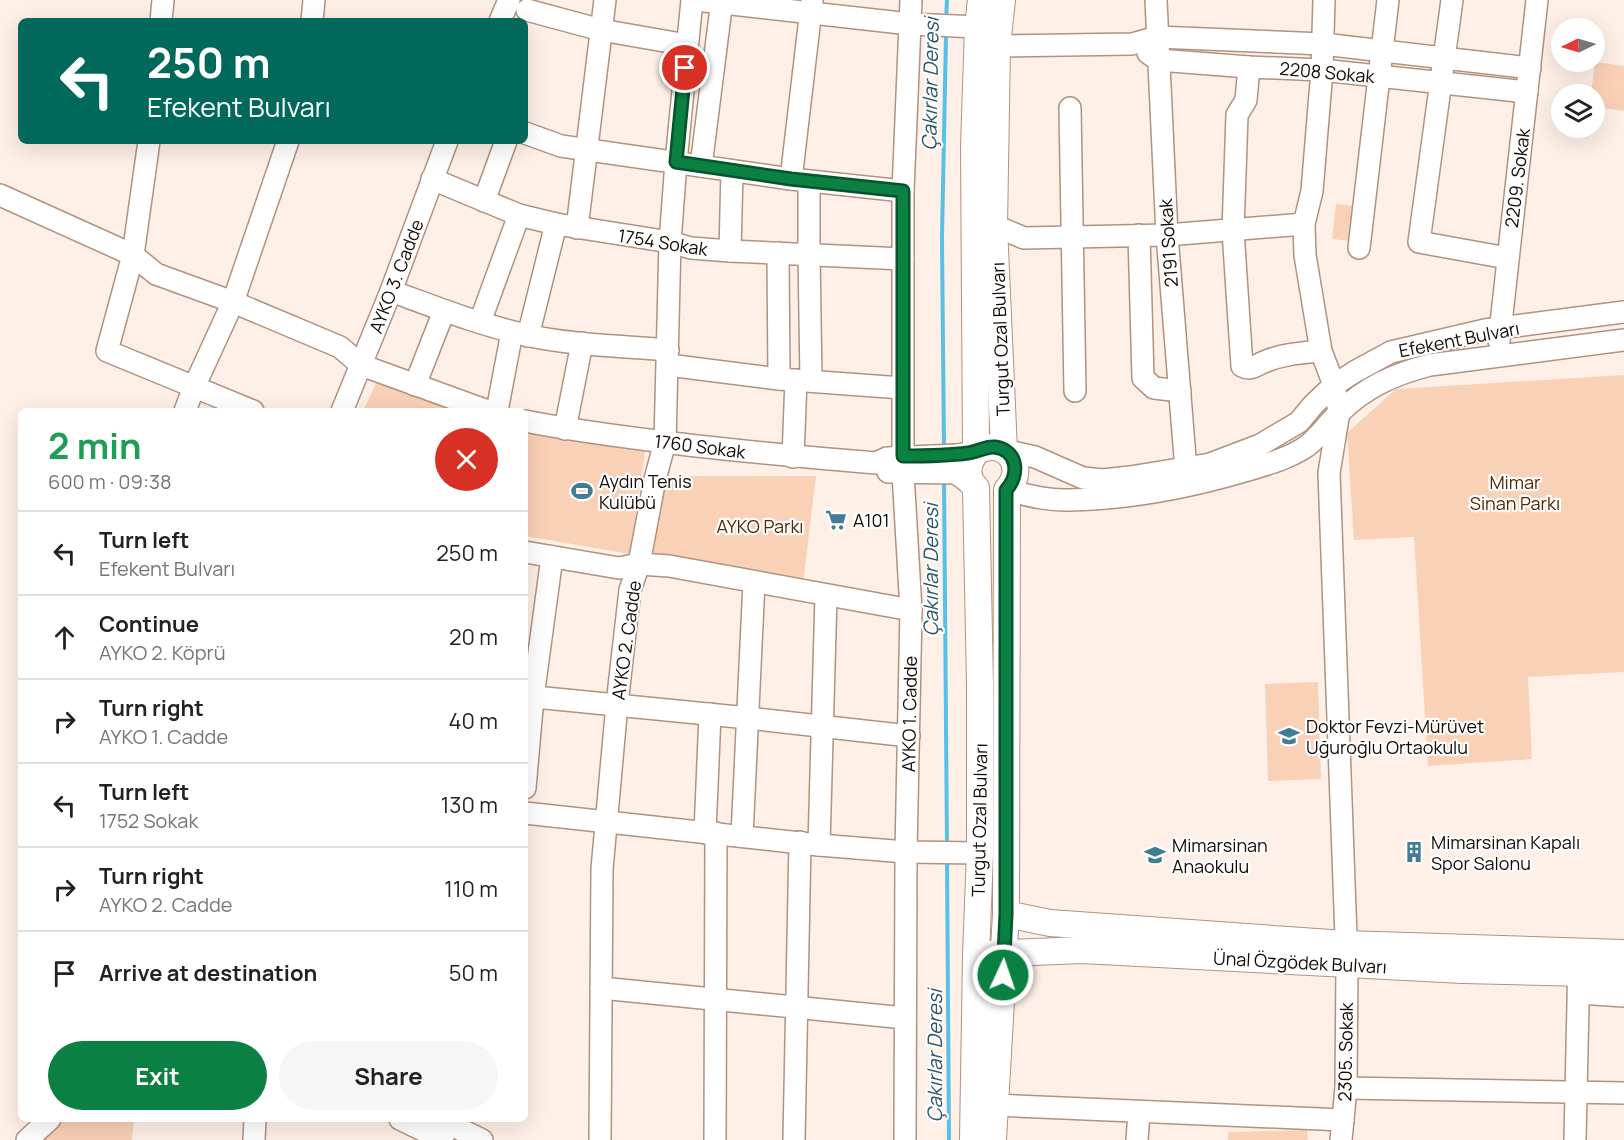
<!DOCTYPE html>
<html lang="en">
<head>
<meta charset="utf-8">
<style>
  :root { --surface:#fff; --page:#f6f6f6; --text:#222; --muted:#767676; --line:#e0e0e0; --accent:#0b8043 }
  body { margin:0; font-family:Manrope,sans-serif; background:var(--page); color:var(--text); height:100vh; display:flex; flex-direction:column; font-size:22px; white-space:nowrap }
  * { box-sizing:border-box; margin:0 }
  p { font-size:20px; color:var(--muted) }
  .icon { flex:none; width:33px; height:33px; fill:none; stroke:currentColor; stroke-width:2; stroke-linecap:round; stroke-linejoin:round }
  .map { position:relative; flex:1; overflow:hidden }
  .panel { position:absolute; left:18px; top:408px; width:510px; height:714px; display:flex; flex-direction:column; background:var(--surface); border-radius:9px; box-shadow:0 6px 24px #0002 }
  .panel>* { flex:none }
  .top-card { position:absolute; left:18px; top:18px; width:510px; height:126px; border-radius:9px; box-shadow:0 6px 24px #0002; background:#00695c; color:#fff; overflow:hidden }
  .needle { width:39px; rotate:265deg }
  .fabs { position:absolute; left:1551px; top:18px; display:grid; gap:12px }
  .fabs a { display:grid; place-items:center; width:54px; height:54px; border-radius:50%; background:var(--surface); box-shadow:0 6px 24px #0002; font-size:30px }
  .pin { position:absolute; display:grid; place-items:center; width:51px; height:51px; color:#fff; margin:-26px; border:3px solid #fff; border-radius:50%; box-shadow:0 2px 6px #0007 }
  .me { position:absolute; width:66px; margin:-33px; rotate:3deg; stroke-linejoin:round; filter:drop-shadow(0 0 4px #0008) }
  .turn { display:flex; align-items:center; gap:21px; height:126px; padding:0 30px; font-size:27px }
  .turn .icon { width:78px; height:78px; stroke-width:2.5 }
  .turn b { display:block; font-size:42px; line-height:51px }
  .round { display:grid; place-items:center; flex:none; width:63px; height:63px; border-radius:32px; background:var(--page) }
  .overview { display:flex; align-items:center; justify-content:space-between; height:102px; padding:0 30px }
  h1 { font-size:36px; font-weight:700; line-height:45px; color:#1e9e55 }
  .button { display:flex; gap:12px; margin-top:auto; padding:12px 30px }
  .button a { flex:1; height:69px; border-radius:36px; background:var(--accent); color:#fff; font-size:24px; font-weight:700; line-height:69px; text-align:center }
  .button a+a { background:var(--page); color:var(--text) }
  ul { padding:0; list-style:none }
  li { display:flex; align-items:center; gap:18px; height:84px; padding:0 30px; border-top:2px solid var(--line) }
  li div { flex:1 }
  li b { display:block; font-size:22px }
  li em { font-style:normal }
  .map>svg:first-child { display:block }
  .green { fill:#f9d1b7 }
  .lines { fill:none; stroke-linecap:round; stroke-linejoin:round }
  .stream { stroke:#57c0e7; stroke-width:4 }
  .minor-casing { stroke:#b1927f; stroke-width:24 }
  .major-casing { stroke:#b1927f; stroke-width:28 }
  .minor { stroke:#fff; stroke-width:21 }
  .major { stroke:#fff; stroke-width:26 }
  .route-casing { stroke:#07532c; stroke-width:15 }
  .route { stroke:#0b8043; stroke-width:10 }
  .labels { text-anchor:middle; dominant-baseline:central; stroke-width:4.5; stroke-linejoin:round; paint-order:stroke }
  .street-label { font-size:18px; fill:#130903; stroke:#fff }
  .poi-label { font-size:18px; fill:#130903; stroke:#fff; text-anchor:start }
  .park-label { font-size:18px; fill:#552700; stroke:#fff }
  .water-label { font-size:20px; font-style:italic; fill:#2a5667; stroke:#fff }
</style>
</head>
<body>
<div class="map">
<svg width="1624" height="1140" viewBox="0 0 1624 1140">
  <rect width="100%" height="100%" fill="#fef0e7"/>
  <g class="green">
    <polygon points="1595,62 1624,66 1624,111 1595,107 1594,94 1591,94"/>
    <polygon points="1336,204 1354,206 1350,241 1332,239"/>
    <polygon points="1624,375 1624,672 1528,677 1532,759 1428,766 1414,537 1354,540 1347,433 1396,389"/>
    <polygon points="378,379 475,411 363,411"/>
    <polygon points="525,426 646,445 630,554 525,536"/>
    <polygon points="663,476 816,476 803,584 651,557"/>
    <polygon points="1318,682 1321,779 1268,781 1265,684"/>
    <polygon points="58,1119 134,1119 132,1140 38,1140"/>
    <polygon points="1307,1130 1308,1140 1228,1140 1228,1132"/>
  </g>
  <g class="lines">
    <g class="stream">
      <polyline points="946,20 947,0"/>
      <polyline points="944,449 942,238 946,34"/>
      <polyline points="944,481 947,845"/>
      <polyline points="947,859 949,1140"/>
    </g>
    <defs>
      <g id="minor">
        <polyline points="696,0 910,24 978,27"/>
        <polyline points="1156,0 1167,235 1187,482"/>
        <polyline points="1324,0 1322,70 1312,191 1304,224 1305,255 1321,351 1334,385 1339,412 1329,473 1347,964 1346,1088 1341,1140"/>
        <polyline points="1452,0 1419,242 1507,258"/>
        <polyline points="527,10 601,30 687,45"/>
        <polyline points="161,21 163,0"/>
        <polyline points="312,21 314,0"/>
        <polyline points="500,21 509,0"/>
        <polyline points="997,46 1132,44 1157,37 1323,44 1530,68"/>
        <polyline points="1148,53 1158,60 1249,67 1322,70 1527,92"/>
        <path d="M1249,67L1246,100L1237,115L1233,231L1242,366C1251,371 1256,365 1264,362C1282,354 1301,353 1321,351"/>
        <polyline points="1070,108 1075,391"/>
        <polyline points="525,133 561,146 791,179 903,191"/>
        <polyline points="149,141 133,255 107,351 253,411"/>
        <polyline points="701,166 722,0"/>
        <polyline points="432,179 519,215 556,224 670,242 691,248 730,251 903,259"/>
        <polyline points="791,179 812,1"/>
        <polyline points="809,181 809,254 811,381"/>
        <polyline points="0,195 133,255 156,274 233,302 340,347 361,365 488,411"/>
        <polyline points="484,201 506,141"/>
        <polyline points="980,225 1005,230 1024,238 1167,235 1304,224"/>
        <polyline points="577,228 605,0"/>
        <polyline points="1139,235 1143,378 1154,388 1180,391"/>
        <polyline points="1359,248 1388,0"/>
        <polyline points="730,251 732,171"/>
        <polyline points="778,253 779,379"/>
        <path d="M391,291C435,307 480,325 526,335C570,345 623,346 668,350"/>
        <polyline points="480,322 519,215"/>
        <polyline points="528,336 556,224"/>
        <polyline points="1499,341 1537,0"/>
        <polyline points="668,365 779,379 902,388"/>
        <polyline points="415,385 444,311"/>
        <polyline points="185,411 194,387 233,302 288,141"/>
        <polyline points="342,411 391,291 447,141"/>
        <polyline points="497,411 512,332"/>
        <path d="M525,421C579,432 634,438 688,445C751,452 813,458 876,463L887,458L956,455L976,452"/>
        <polyline points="565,429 582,343"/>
        <polyline points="1004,450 1035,457 1083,478 1103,480 1130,477 1210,464 1260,445 1299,422 1313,405 1334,385 1356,371 1391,352 1485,330 1624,312"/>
        <polyline points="793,457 796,380"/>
        <polyline points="888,472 956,473 976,488"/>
        <path d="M1007,490C1027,495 1048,501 1069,500C1129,499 1191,487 1248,470C1268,464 1290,458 1307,446C1319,437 1328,423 1339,413C1365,387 1395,374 1430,365L1624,340"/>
        <polyline points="525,552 619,568 639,564 669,566 911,610"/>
        <polyline points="525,696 748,718 909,736"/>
        <polyline points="525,788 533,697 552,557"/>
        <polyline points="525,813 819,845 906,852 980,853"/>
        <polyline points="705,833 710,714"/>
        <polyline points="742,836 754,582"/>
        <polyline points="819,845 826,596"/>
        <polyline points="601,988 905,1018"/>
        <polyline points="1579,993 1624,996"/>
        <polyline points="1346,1088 1624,1093"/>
        <polyline points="995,1105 1343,1120"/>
        <polyline points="400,1119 443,1140"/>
        <polyline points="439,1119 482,1140"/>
        <polyline points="27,1140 50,1119"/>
        <polyline points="254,1140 255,1119"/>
        <polyline points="600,1140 602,869 617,704 630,590 639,564 655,479 665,442 670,242 676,162 692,0"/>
        <polyline points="715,1140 716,833"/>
        <polyline points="794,1140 800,842"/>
        <polyline points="905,1140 906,852 911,610 903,473 903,191 911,0"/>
        <polyline points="1137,1140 1139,1112"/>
        <polyline points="1575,1140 1579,958"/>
      </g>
      <g id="major">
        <polyline points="1002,0 997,46 994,227 1004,450"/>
        <path d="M976,452C1004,435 1029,466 1007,490L1006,914L993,1140"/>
        <polyline points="1006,914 1050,923 1345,944 1624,953"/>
        <polyline points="988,954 1082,950 1463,970 1624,974"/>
        <path d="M973,1140L976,955L980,853V684L976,488C965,477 967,464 976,452L974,146L978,27L981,0"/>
      </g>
    </defs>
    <use href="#minor" class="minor-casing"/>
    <use href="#major" class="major-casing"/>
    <use href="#minor" class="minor"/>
    <use href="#major" class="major"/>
  </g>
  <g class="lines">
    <defs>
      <path id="route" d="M685,68L676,162L791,179L903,191V456C925,456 946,456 968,453C978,452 985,446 995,447C1018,450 1020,475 1006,490V914L1003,975"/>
    </defs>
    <use href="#route" class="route-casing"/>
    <use href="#route" class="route"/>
  </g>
  <defs>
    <symbol id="stadium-bare" viewBox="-9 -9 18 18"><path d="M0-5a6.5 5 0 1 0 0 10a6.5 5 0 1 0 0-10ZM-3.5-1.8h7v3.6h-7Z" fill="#407c93" stroke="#fff" stroke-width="2.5" paint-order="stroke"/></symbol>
    <symbol id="supermarket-bare" viewBox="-9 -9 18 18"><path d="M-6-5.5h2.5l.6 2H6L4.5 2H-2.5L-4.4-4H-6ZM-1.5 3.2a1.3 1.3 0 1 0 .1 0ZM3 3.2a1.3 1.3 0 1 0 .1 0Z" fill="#407c93" stroke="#fff" stroke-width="2.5" paint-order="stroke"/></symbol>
    <symbol id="school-bare" viewBox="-9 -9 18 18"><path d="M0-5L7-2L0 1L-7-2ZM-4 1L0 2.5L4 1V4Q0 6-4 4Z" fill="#407c93" stroke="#fff" stroke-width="2.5" paint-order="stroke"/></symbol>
    <symbol id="building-bare" viewBox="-9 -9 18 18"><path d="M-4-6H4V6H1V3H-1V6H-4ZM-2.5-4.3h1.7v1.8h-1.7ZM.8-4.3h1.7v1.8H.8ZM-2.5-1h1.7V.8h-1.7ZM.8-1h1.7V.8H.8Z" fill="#407c93" stroke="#fff" stroke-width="2.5" paint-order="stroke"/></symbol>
  </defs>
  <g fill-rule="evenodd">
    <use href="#stadium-bare" x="567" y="476" width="30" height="30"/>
    <use href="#supermarket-bare" x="821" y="505" width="30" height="30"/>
    <use href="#school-bare" x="1274" y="721" width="30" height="30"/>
    <use href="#building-bare" x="1399" y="837" width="30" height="30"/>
    <use href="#school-bare" x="1140" y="840" width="30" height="30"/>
  </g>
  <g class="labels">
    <g class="street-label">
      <text transform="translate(1327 72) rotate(5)">2208 Sokak</text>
      <text transform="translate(1517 178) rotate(-83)">2209. Sokak</text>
      <text transform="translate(663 242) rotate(9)">1754 Sokak</text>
      <text transform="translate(1168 243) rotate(-94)">2191 Sokak</text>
      <text transform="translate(396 276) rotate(-69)">AYKO 3. Cadde</text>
      <text transform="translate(1000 339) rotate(-92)">Turgut Ozal Bulvarı</text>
      <text transform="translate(1459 339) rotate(-11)">Efekent Bulvarı</text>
      <text transform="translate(700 446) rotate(7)">1760 Sokak</text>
      <text transform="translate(626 640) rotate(-82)">AYKO 2. Cadde</text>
      <text transform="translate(909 714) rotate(-89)">AYKO 1. Cadde</text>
      <text transform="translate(979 820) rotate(-89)">Turgut Ozal Bulvarı</text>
      <text transform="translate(1300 962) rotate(3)">Ünal Özgödek Bulvarı</text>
      <text transform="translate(1345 1052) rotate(-89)">2305. Sokak</text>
    </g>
    <g class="poi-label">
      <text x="599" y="481">Aydın Tenis<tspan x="599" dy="21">Kulübü</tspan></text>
      <text x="853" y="520">A101</text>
      <text x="1306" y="726">Doktor Fevzi-Mürüvet<tspan x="1306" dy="21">Uğuroğlu Ortaokulu</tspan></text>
      <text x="1431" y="842">Mimarsinan Kapalı<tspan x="1431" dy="21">Spor Salonu</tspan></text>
      <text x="1172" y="845">Mimarsinan<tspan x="1172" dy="21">Anaokulu</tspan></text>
    </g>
    <g class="park-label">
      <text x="1515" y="482">Mimar<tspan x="1515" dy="21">Sinan Parkı</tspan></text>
      <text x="760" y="526">AYKO Parkı</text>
    </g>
    <g class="water-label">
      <text transform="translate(930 84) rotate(-89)">Çakırlar Deresi</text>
      <text transform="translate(930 570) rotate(-90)">Çakırlar Deresi</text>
      <text transform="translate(934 1056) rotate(-90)">Çakırlar Deresi</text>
    </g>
  </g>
</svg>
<div class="fabs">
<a><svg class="needle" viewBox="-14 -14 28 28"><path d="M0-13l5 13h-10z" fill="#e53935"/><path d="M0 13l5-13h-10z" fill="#767676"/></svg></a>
<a><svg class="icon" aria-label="layers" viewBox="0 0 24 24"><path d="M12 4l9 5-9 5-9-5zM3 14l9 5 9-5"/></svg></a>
</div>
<div class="pin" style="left:685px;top:68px;background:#d93025"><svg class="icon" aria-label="arrive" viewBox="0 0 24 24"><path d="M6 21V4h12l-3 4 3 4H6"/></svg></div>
<svg class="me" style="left:1003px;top:975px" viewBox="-20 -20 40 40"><circle r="17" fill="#0b8043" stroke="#fff" stroke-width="3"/><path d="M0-11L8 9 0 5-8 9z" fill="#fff"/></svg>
<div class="top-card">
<div class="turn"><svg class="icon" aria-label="left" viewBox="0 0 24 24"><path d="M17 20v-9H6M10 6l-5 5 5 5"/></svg><div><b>250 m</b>Efekent Bulvarı</div></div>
</div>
<section class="panel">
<div class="overview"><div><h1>2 min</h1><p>600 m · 09:38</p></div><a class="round" style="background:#d93025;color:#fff"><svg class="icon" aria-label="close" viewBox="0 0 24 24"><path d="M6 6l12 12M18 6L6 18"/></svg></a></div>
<ul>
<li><svg class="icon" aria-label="left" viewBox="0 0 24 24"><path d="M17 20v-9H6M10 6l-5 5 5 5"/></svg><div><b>Turn left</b><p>Efekent Bulvarı</p></div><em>250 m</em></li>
<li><svg class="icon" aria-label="ahead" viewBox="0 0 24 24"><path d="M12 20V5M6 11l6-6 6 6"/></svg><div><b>Continue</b><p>AYKO 2. Köprü</p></div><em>20 m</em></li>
<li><svg class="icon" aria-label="right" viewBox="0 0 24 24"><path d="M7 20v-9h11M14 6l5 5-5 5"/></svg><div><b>Turn right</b><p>AYKO 1. Cadde</p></div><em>40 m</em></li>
<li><svg class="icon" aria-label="left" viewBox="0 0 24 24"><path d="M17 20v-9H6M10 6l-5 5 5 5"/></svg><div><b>Turn left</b><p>1752 Sokak</p></div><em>130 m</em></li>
<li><svg class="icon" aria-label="right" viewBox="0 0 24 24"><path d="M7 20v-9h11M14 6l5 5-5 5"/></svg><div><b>Turn right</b><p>AYKO 2. Cadde</p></div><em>110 m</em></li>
<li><svg class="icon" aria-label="arrive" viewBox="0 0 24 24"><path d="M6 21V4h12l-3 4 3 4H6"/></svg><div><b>Arrive at destination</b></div><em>50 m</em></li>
</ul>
<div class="button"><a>Exit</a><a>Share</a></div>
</section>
</div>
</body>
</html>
